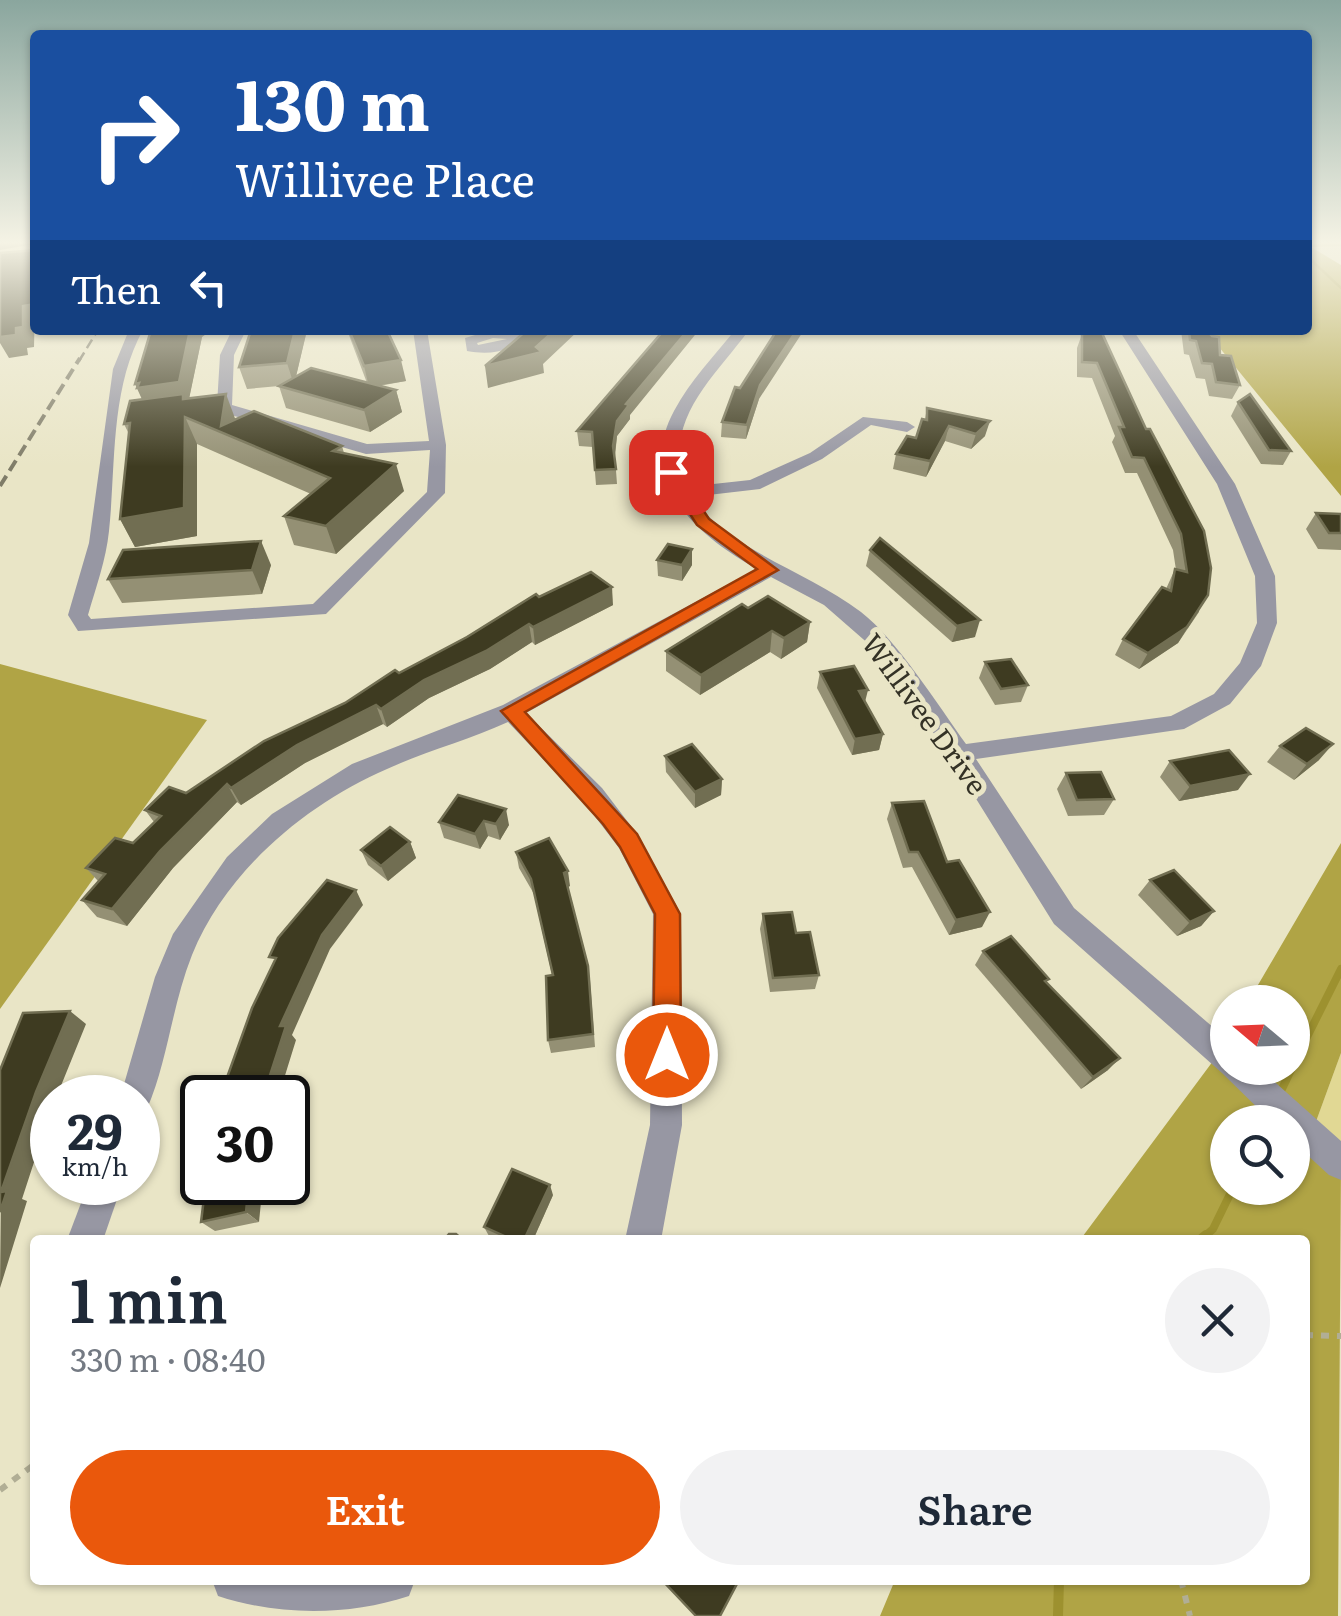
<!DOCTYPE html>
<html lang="en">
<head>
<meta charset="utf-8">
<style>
  :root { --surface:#fff; --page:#f2f2f3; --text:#1f2937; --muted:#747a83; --accent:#ea580c }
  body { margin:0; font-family:Literata,serif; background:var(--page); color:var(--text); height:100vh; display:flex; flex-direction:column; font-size:38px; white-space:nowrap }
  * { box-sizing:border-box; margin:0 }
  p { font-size:32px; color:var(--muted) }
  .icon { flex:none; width:55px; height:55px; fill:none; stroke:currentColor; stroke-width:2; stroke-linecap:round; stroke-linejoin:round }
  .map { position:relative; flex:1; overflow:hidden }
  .drawer { position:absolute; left:30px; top:1235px; width:1280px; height:350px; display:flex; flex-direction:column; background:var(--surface); border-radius:10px; box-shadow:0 2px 8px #0004 }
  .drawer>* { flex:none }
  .hud { position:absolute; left:30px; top:30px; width:1282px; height:305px; border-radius:10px; box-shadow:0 2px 8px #0004; background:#1a4fa0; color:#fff; overflow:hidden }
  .needle { width:65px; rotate:289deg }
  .fabs { position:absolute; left:1210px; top:985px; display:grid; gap:20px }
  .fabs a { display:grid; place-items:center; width:100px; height:100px; border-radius:50%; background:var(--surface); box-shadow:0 2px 8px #0004; font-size:50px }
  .speed { position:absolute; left:30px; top:1075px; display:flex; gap:20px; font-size:50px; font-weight:700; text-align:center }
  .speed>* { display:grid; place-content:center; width:130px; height:130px; border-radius:50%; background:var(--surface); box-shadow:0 2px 8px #0004; line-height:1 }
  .speed small { font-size:25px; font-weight:400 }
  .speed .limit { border:5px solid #111; border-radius:15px; background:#fff; color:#111 }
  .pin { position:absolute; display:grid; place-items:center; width:85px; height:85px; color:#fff; margin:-42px; border-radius:20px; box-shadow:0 5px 15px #0006 }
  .me { position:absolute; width:110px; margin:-55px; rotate:0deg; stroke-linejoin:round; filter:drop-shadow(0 0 8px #0008) }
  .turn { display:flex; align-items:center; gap:35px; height:210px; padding:0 40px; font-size:45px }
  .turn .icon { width:130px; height:130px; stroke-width:2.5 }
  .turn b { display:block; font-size:70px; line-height:85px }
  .then { display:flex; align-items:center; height:95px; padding:0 40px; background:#0003; gap:20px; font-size:38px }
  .round { display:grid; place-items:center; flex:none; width:105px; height:105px; border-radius:52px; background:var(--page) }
  .overview { display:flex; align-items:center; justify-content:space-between; height:170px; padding:0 40px }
  h1 { font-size:60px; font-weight:600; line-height:75px }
  .cta { display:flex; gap:20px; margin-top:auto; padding:20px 40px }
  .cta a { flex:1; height:115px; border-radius:60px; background:var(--accent); color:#fff; font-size:40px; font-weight:600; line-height:115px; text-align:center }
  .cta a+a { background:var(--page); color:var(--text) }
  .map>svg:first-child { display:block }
  .green { fill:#e1d894 }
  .forest { fill:#b0a445; fill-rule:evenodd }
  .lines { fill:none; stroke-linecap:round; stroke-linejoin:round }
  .stream-far2 { stroke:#9d912f; stroke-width:2.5 }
  .stream-far1 { stroke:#9d912f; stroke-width:8 }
  .stream { stroke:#9d912f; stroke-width:10 }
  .path { stroke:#b1ae95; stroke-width:6; stroke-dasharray:8 8; stroke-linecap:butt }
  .minor { fill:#9797a3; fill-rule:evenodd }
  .rail-far1 { stroke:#7f7c68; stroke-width:2.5; stroke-dasharray:10 5; stroke-linecap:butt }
  .rail { stroke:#7f7c68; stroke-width:4; stroke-dasharray:12 6; stroke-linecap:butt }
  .wall { fill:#949074 }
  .shaded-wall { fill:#716e52 }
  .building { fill:#3e3b21; stroke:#716e52; stroke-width:2.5 }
  .route { fill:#ea580c; stroke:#983908; stroke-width:2.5 }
  .labels { text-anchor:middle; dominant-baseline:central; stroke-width:10; stroke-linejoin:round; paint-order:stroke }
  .street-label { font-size:28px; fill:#343226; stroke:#e9e5c6 }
</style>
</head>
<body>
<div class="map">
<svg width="1341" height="1616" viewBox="0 0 1341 1616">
  <rect width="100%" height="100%" fill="#e9e5c6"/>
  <polygon class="green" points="1341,1053 1341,1153 1314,1127"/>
  <g class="forest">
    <polygon points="1308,241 1341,241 1341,246 1311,247 1341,265 1341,496 1205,330 1308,330"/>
    <polygon points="0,664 207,720 0,1009"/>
    <polygon points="1341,843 1341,1053 1314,1127 1245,1068 1292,1068 1292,1002 1248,1002"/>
    <path d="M1219,1053L1228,1068H1235L1341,1163L1338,1616H880L895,1580H1305V1240H1080ZM1228,1122H1292V1188H1228Z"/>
  </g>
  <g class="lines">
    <polyline class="stream-far2" points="1308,257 1341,288"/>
    <g class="stream-far1">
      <polyline points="1292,1067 1341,969"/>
      <polyline points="1280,1093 1292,1068"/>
      <polyline points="1203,1238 1213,1229 1233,1188"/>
    </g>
    <g class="stream">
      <polyline points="1200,1240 1206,1235"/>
      <polyline points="1058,1616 1059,1580"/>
    </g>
    <g class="path">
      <polyline points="1305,1335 1341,1336"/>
      <polyline points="0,1490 35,1464"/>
      <polyline points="1181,1580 1190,1616"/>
    </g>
    <g class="minor">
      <path d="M129,330H143C110,389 116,465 109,531C106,560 96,587 88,615L91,619L313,604L427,492L430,450L366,454L224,413L203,414V408L217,405L220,355L232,330H246L234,355L232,405L367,444L429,441L413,330H427L446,445L445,493L326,614L78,631L68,615L89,543L113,369Z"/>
      <path d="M492,330H535C516,350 494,356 467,351L465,338ZM493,338L507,339L478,345L477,343Z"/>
      <path d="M735,330H749C713,379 661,421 686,487L750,480L810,453L863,417L907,422L915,427L907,432L871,425L822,459L760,489L691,497C735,554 806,570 861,612C897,640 938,705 966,744L1171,716L1214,694L1240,663L1257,623L1255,576L1217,484L1119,330H1133L1235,484L1275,576L1277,623L1261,666L1230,704L1184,729L976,759L1074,908L1228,1040V1068H1259L1341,1141V1180L1329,1175L1292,1141V1122H1272L1222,1073L1054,924L947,752L871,646L824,605L771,577L526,713L602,788L637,834L681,914L682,1125L661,1240H625L650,1125L653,914L619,848L584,802L508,722C469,740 426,751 387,769C306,804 226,871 192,955C172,1005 168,1060 147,1109L138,1113V1098H120L155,977L173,934L227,857L272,814L352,764L503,705L757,569C699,537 635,482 674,411C690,381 714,356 735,330Z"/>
      <polygon points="89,1182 123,1182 103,1240 67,1240"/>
      <path d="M212,1580H415L409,1596C348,1616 279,1616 218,1596Z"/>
    </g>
    <polyline class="rail-far1" points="79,361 98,330"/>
    <polyline class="rail" points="0,486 80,358"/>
  </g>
  <g class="wall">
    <polygon points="307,330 296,376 367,383 347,330 388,330 388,332 406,381 379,386 396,390 402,412 370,432 286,408 279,386 247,389 239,367"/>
    <polygon points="1181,330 1207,330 1220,355 1240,385 1232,399 1209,396 1205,379 1196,378 1189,355 1184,354"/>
    <polygon points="1082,334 1146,429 1204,531 1199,612 1178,643 1139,669 1115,655 1123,639 1166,589 1175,569 1176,570 1173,550 1137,473 1125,473 1112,442 1115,436 1092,378 1077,377 1077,348"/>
    <polygon points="202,337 189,398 236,419 342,446 344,453 404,491 336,554 294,545 284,516 311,494 197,444 197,536 135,547 120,519 129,434 124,424 142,400"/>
    <polygon points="759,399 746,439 721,437 722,422"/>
    <polygon points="1238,402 1291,451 1283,465 1261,464 1231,416"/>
    <polygon points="927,408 985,436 971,449 945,441 926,477 893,469 896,454 916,438 925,419"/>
    <polygon points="630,415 630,419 617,436 615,457 617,484 596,485 593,447 579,446 577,431"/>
    <polygon points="1316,513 1341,514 1341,550 1318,549 1306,529"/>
    <polygon points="692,549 692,565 682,581 658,576 657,560"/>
    <polygon points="870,550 975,637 952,642 866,566"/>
    <polygon points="271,565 262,594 122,603 108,579"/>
    <polygon points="539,597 613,605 535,645 532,642 490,669 429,698 387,727 383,724 305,763 241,805 237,802 173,868 127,926 97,917 82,900 98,881 86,868 133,843 154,822 145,810 186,793 345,703"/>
    <polygon points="748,608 810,622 807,642 781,659 770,652 700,695 666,671 666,651"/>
    <polygon points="985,662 1028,685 1021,702 995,705 979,678"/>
    <polygon points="820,672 865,702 883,734 879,750 852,755 817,688"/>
    <polygon points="1280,746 1319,760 1294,780 1267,762"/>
    <polygon points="665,756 722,779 721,795 695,808 666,772"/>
    <polygon points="1170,761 1238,790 1179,801 1160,777"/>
    <polygon points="1066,773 1114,799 1104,815 1068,816 1057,789"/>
    <polygon points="458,795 509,825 500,840 488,836 480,849 444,838 439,822"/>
    <polygon points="892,803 947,862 982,927 949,935 912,867 903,868 887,819"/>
    <polygon points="410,842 416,858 388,881 368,865 361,850"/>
    <polygon points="516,852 570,886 567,887 590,980 595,1047 551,1053 548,1040 552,975 534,894 519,868"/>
    <polygon points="1150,880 1214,911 1201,926 1177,936 1138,895"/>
    <polygon points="763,914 796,933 819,975 815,989 770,992 760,929"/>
    <polygon points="983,951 1108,1070 1081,1089 975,965"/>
    <polygon points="206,1182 259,1222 215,1231 201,1222"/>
    <polygon points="553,1195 533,1240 499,1240 489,1236 484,1227"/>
  </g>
  <g class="shaded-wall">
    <polygon points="0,241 35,241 35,244 0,250"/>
    <polygon points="35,304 34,347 27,348 28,355 9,358 0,343 0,337 16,328 23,306"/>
    <polygon points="190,330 212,330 202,337 188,404 145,406 135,384"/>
    <polygon points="295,330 307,330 294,385 287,363"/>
    <polygon points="555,330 579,330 543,364 544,373 488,388 485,366 536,347"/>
    <polygon points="688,330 699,330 630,415 630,419 617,436 614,461 613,446 617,421 626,404"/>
    <polygon points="797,330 804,330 759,399 746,439 747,425 760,385"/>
    <polygon points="401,360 406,381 369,387 364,366"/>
    <polygon points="396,390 402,412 370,432 364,410"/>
    <polygon points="226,394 236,421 221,426"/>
    <polygon points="185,417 197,444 197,536 135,547 120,519"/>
    <polygon points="990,421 985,436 971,449 976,434"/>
    <polygon points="949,426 945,441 926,477 930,461"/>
    <polygon points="396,464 404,491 336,554 326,526"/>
    <polygon points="261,541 271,565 262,594 252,570"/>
    <polygon points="692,549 692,565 682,581 682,565"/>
    <polygon points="612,587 613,605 535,645 533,627"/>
    <polygon points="1208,595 1178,643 1139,669 1148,653"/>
    <polygon points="980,620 975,637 952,642 957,626"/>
    <polygon points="810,622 807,642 781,659 784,638"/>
    <polygon points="529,624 532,642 490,669 429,698 387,727 381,709 424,680"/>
    <polygon points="772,631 770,652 700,695 701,675"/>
    <polygon points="868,690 864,706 859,691"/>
    <polygon points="376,705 383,724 305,763 241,805 231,788 297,745"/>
    <polygon points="883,734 879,750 852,755 855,739"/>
    <polygon points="1333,744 1319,760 1294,780 1307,764"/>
    <polygon points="1250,774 1238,790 1179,801 1190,786"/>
    <polygon points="722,779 721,795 695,808 695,792"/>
    <polygon points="227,784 237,802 173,868 127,926 112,909 160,851"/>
    <polygon points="506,809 509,825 500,840 496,824"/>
    <polygon points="484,821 488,836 480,849 475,834"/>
    <polygon points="410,842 416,858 388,881 381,866"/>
    <polygon points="568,871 570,886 566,888 564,873"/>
    <polygon points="356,890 363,905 330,949 292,1035 296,1040 278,1098 263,1098 280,1026 322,935"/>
    <polygon points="1214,911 1201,926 1177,936 1190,922"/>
    <polygon points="990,912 982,927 949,935 956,920"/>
    <polygon points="70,1011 86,1024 56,1098 52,1098 52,1107 22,1199 27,1201 0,1288 1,1192 36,1092"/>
    <polygon points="1120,1058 1108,1070 1081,1089 1093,1077"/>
    <polygon points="249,1182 263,1182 259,1222 246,1212"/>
    <polygon points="550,1185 553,1195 533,1240 524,1240"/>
  </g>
  <g class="building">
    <polygon points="35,250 35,304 23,306 23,327 16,328 16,335 0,337 0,253"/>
    <polygon points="151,330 190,330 179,382 137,388 139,383 135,384"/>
    <polygon points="251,330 295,330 287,363 239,367"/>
    <polygon points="349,330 387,330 401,360 364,366"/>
    <polygon points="527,330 555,330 536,347 542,352 485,366"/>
    <polygon points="664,330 688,330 626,404 629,405 617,421 613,446 616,469 595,470 592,432 577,431"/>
    <polygon points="777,330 797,330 760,385 747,425 722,422 735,387 740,388"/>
    <polygon points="1189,330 1207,330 1212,336 1219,337 1220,355 1231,356 1240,385 1216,382 1212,364 1202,363 1196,341 1190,340"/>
    <polygon points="1102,333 1146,429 1150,429 1204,531 1211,568 1208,595 1187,627 1148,653 1123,639 1162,587 1171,591 1175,569 1187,572 1181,534 1144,458 1132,457 1119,427 1124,427 1097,363 1082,362 1082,334"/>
    <polygon points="311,368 396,390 364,410 279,386"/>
    <polygon points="183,394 183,399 226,394 221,426 254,411 342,446 333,451 396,464 326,526 284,516 330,478 185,417 184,508 120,519 130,423 124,424 130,401"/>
    <polygon points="1250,394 1291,451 1269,450 1238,402"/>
    <polygon points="927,408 990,421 976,434 949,426 930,461 896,454 907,436 916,438 922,419 927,420"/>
    <polygon points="1316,513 1341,514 1341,533 1329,533"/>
    <polygon points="880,538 980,620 957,626 870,550"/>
    <polygon points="261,541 252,570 108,579 123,550"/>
    <polygon points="668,544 692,549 682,565 657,560"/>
    <polygon points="591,572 612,587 533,627 529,624 486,651 424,680 381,709 376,705 297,745 231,788 227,784 160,851 112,909 82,900 105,874 86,868 115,838 133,843 161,816 145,810 169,787 186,793 264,741 345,703 395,670 399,673 467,637 536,594 539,597"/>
    <polygon points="768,596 810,622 784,638 772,631 701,675 666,651 742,604 748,608"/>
    <polygon points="1011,659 1028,685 1001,689 985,662"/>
    <polygon points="854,666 868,690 859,691 883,734 855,739 820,672"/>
    <polygon points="1306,728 1333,744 1307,764 1280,746"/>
    <polygon points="692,744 722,779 695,792 665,756"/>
    <polygon points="1229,750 1250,774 1190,786 1170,761"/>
    <polygon points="1101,772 1114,799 1077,800 1066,773"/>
    <polygon points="458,795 506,809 496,824 484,821 475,834 439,822"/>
    <polygon points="924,801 947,862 959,860 990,912 956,920 918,852 909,852 892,803"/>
    <polygon points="390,827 410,842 381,866 361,850"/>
    <polygon points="549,838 568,871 564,873 588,966 593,1034 548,1040 546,976 553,975 531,879 516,852"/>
    <polygon points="1174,870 1214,911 1190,922 1150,880"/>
    <polygon points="327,880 356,890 322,935 280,1026 286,1026 263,1097 220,1097 252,1008 276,958 269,957 278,938"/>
    <polygon points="792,912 796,933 810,932 819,975 773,978 763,914"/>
    <polygon points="1011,936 1049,979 1045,981 1120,1058 1093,1077 983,951"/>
    <polygon points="70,1011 36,1092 1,1192 7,1191 0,1212 0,1070 23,1013"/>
    <polygon points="512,1169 550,1185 524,1240 513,1240 484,1227"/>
    <polygon points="206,1182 249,1182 246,1212 201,1222"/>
    <polygon points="449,1234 456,1234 463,1240 444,1240"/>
    <polygon points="662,1580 739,1580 720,1616 696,1616"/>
  </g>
  <linearGradient id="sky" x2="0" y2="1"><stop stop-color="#8aa69e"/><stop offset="0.52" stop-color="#f5f3e5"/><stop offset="1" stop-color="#f5f3e5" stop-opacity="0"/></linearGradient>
  <rect width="1341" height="467" fill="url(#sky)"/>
  <polygon class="route" points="671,467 676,469 709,519 778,570 525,712 637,834 680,914 681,1055 677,1064 667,1068 657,1064 653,1055 655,914 620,847 603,824 501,711 757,569 697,525 663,472"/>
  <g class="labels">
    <g class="street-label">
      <text transform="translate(926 713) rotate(54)">Willivee Drive</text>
    </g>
  </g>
</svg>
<div class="fabs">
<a><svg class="needle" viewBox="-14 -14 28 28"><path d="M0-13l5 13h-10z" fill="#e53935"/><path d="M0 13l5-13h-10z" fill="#747a83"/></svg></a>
<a><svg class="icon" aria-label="search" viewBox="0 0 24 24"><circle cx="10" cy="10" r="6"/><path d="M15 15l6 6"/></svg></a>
</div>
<div class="speed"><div>29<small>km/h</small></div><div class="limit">30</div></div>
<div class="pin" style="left:671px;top:472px;background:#d93025"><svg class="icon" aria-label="arrive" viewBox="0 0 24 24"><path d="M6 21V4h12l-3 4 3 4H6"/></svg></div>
<svg class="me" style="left:667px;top:1055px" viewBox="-20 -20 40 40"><circle r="17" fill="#ea580c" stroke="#fff" stroke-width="3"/><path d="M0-11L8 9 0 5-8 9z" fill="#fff"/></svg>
<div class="hud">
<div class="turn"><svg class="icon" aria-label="right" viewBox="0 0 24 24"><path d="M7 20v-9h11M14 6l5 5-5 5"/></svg><div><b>130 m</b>Willivee Place</div></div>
<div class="then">Then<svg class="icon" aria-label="left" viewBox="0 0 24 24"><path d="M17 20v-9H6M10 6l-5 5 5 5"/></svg></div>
</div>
<section class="drawer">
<div class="overview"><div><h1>1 min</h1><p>330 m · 08:40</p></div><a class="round"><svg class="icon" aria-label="close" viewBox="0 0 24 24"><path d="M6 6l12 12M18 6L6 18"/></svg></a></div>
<div class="cta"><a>Exit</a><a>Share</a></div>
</section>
</div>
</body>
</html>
